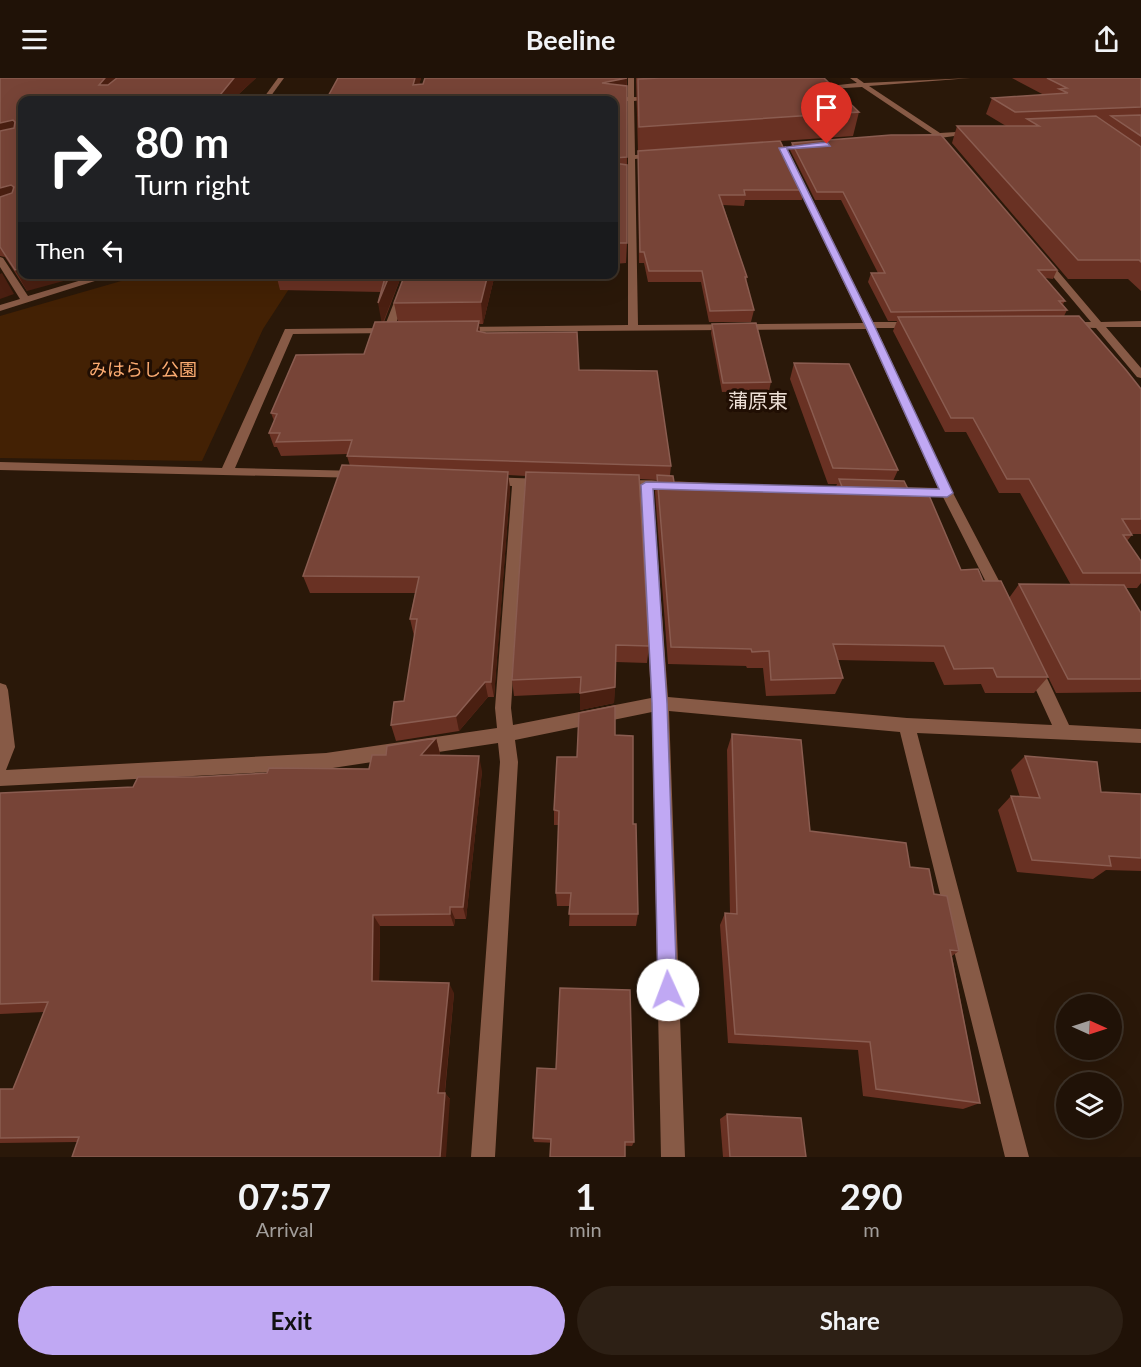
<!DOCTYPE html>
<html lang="en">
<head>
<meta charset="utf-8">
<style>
  :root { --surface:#201207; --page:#2d2015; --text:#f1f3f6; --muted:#a29e9b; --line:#3d3228; --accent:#c0a8f3 }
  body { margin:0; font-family:Lato,"Noto Sans JP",sans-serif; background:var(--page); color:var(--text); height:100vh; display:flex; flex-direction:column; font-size:22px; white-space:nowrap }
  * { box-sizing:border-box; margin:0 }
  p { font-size:20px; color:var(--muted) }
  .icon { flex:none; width:33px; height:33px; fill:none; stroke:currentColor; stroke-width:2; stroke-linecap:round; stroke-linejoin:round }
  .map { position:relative; height:1079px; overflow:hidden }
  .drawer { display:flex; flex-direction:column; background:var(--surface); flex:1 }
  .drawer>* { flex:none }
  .banner { position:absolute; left:18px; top:18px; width:600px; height:183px; border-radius:12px; box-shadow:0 6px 24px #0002,0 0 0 2px var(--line); background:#202124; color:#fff; overflow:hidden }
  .needle { width:39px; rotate:93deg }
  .controls { position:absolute; left:1056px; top:916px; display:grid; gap:12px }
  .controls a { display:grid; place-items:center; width:66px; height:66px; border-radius:50%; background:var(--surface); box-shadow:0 6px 24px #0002,0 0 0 2px var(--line); font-size:30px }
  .pin { position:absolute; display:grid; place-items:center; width:51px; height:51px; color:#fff; margin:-62px -26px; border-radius:50% 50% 50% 0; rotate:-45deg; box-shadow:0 0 6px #0007 }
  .pin .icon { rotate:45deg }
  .me { position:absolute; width:66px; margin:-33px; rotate:358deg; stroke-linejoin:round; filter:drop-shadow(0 0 4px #0008) }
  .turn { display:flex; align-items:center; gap:21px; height:126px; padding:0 18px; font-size:27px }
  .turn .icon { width:78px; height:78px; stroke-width:2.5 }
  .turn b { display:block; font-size:42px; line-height:51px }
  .then { display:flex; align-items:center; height:57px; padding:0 18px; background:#0003; gap:12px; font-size:22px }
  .eta { display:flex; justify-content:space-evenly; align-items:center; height:102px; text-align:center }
  .eta b { font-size:36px; font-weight:700; line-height:42px }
  .button { display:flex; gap:12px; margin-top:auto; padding:12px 18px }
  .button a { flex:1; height:69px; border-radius:36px; background:var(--accent); color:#111; font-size:24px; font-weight:700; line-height:69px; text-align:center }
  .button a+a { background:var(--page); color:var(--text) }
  header { display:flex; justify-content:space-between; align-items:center; height:78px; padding:0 18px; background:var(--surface); font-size:27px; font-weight:700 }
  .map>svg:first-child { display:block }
  .green { fill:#432104 }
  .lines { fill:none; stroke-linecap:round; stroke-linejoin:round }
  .minor { fill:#875a46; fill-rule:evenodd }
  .wall { fill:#693123 }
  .shaded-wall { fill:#4a1f11 }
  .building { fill:#774437; stroke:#8a5c50; stroke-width:1.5 }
  .route { fill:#c0a8f3; stroke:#7d6d9e; stroke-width:1.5 }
  .labels { text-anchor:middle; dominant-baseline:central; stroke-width:6; stroke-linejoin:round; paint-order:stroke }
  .far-park-label { font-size:18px; fill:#fcac72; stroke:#200e03 }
  .far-quarter-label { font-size:20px; fill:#eddfd6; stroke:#200e03 }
</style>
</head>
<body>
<header><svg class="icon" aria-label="menu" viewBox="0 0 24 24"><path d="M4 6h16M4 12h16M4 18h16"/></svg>Beeline<svg class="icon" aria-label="share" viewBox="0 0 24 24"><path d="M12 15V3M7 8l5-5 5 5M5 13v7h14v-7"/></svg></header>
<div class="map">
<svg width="1141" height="1079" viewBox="0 0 1141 1079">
  <rect width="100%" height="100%" fill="#2a1809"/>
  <polygon class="green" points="142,197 298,197 263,251 202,383 0,380 0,238"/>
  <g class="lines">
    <g class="minor">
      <polygon points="278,0 284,0 268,22 262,22"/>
      <polygon points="628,0 634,0 634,19 657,20 634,23 635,77 656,76 660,78 635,81 638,247 863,245 779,70 786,68 873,244 916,244 921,247 916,250 876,250 953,415 1008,520 1006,524 996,524 943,419 890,417 884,413 890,409 938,410 866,251 456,254 455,252 460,249 628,247 628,23 604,22 628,19"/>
      <polygon points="850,0 857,0 864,5 971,0 869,8 940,55 973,53 976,55 940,60 908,60 910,57 932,56 862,9 813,12 810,10 857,5"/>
      <polygon points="1039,178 1045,178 1101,244 1141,243 1141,249 1106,249 1141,290 1141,300 1137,299 1096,250 1062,249 1062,245 1066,244 1091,244 1039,182"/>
      <polygon points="0,179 3,180 28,218 102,196 117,196 0,233 0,227 20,221 0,189"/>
      <polygon points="405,196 414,196 394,251 395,255 293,256 235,390 359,393 363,394 363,400 0,392 0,384 222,390 285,251 384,250"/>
      <path d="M491,399L545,401L551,405L545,409L525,408L511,630L513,647L651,620L640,412L620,411L614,407C620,400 677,401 683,408L677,412H653L668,619L907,640L1052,647L1025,588L1027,583H1039L1069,647L1141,651V665L917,655L1029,1079H1005L900,654L669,633L685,1079H661L652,634L515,662L518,684L495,1079H471L500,684L498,665L326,691L0,708V605L6,607L8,612L15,669L6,692L326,675L497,650L495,630L512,408L487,406L485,403Z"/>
      <polygon points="734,406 854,409 860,413 854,417 729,413 728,410 729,407"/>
    </g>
  </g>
  <g class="wall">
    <polygon points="0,0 256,0 27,213 5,179 0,178"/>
    <polygon points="338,0 421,0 419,6 627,0 627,165 626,185 614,186 614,22"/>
    <polygon points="636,0 824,0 859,34 853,58 781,63 804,112 802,122 745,122 744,128 723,127 747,199 746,204 754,232 751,244 709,244 701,204 648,204 644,185 639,185 638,74"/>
    <polygon points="1012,0 1141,0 1141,213 1128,201 1068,201 952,65 957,48 1006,48 986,36 992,20 1044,17"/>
    <polygon points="792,65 1057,192 1053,201 1045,200 1065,223 1063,226 1067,232 1064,238 1141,311 1141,456 1131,456 1132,457 1127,463 1141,483 1141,505 1137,510 1125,510 1141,535 1141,614 1056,615 1009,520 1019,506 1071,507 1020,415 999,415 966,354 945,354 893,253 897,243 888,243 868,204 871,195 878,195 841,122 815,122 790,72"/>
    <polygon points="276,196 402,196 384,244 398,244 394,225 495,196 483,246 479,246 480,254 579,292 671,388 670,397 674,404 754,411 834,414 837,406 828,406 790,301 794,285 898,392 893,403 910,415 961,492 983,503 1048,599 1034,615 985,615 981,606 944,607 934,584 837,582 843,600 835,616 766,618 763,590 747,590 746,588 668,586 655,414 657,402 640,401 649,568 647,585 616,584 614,625 580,632 580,615 514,618 512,602 526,398 508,397 510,411 494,619 488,619 459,653 396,663 391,647 404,623 415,558 414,558 410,541 415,515 310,515 303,498 350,388 347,378 347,376 281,378 277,369 274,369 269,355 274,343 271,335 364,276 382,244 381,214 280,212"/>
    <polygon points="712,246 771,304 769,313 722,314 711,255"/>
    <polygon points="732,656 810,753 910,789 934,816 959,873 952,878 980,1025 963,1031 863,1018 858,972 728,965 720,847 725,835 730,836 727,672"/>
    <polygon points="615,657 633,746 638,836 636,848 569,848 570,828 557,828 556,815 559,747 554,747 554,732 577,679"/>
    <polygon points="436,660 440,676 439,677 482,693 466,841 455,841 454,848 380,848 379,903 454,915 445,1015 450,1021 77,1064 0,1065 0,1011 13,1011 44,934 0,936 0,715 133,709 197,699 369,691 386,677"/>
    <polygon points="1025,678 1101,714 1141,716 1141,793 1106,792 1093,801 1017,794 998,732 1011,718 1020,719 1011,692"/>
    <polygon points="727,1036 806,1079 723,1079 720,1041"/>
    <polygon points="533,1060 634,1064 632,1068 534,1064"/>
  </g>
  <g class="shaded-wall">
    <polygon points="105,0 115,0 119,9 99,7"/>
    <polygon points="234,0 256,0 239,16 234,22 216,22"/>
    <polygon points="415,0 421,0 415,22 413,7"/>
    <polygon points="627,0 626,17 602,5"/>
    <polygon points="13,42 21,60 0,65 0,45"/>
    <polygon points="11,107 21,127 0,132 0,110"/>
    <polygon points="22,190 22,196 89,196 27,213 15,192"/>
    <polygon points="2,195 14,216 0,221 0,196"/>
    <polygon points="390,196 402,196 382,247 378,225"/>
    <polygon points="488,196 495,196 483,246 481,224"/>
    <polygon points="479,243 480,257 477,253"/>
    <polygon points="508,394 510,411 494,619 491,604"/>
    <polygon points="485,604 488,619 459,653 456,638"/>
    <polygon points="615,609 614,625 580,632 580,615"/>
    <polygon points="436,660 440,676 426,693 421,677"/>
    <polygon points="479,678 482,693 466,841 463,829"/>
    <polygon points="450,829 455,841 454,848 450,836"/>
    <polygon points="373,837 380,848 379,913 372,903"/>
    <polygon points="449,905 454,915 444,1021 438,1015"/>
    <polygon points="445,1015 450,1021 446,1079 440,1079"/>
  </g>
  <g class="building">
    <polygon points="0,0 105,0 99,7 108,7 117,0 234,0 216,22 22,22 22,190 15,192 0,169 0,119 12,115 14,109 11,107 0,110 0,53 14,50 15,44 13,42 0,45"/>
    <polygon points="338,0 415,0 413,7 423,6 425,0 627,0 602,5 627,8 627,79 614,80 614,22 326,22"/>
    <polygon points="660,0 824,0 859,34 639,49 638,1"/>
    <polygon points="1047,0 1141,0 1141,29 1015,34 992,20 1068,15 1059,11 1067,10"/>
    <polygon points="1141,37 1141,58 1111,38"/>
    <polygon points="1096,38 1141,69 1141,184 1139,182 1078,182 957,48 1039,48 1027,41"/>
    <polygon points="891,57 941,57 1057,192 1038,192 1065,223 1059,223 1067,232 891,234 871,195 885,195 843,114 817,114 792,65"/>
    <polygon points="780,63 804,112 744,112 745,117 719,117 747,199 745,199 754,232 710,233 702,193 649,193 644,174 640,174 638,73"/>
    <polygon points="614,85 627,87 627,165 614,165"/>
    <polygon points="386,196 390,196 378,225"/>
    <polygon points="405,196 488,196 481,224 394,225"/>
    <polygon points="1079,238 1126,292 1141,311 1141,441 1122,441 1132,457 1123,457 1141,483 1141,495 1083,495 1029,401 1007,401 973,340 951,340 898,239"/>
    <polygon points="479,243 477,253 486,255 577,254 579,292 657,293 671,388 347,378 352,362 276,364 280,355 269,355 277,336 271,335 296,277 364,276 375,244"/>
    <polygon points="756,245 771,304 723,305 712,246"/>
    <polygon points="794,285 849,286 898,392 833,390"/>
    <polygon points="342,387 508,394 491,604 485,604 456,638 391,647 394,624 404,623 417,541 410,541 419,499 303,498"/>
    <polygon points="526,394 639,397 649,568 616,567 615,609 580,615 581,599 512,602"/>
    <polygon points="657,397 673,398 674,404 754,408 754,411 844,414 839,401 904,403 910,415 928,415 961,492 978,491 983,503 1001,503 1048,599 997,599 993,590 954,591 944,568 833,566 843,600 771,602 769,573 752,574 751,571 671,569"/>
    <polygon points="1019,506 1124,507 1141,535 1141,601 1068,601"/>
    <polygon points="615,628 615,657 633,658 633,746 636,746 638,836 569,836 571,815 556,815 559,733 554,732 557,679 577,679 579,635"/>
    <polygon points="732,656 801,662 810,753 906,765 910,789 929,791 934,816 947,818 959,873 950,872 980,1025 876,1011 870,964 735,956 725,835 737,836"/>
    <polygon points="436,660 421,677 479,678 463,829 450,829 450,836 373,837 372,903 449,905 438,1015 445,1015 440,1079 72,1079 79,1059 0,1060 0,1011 13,1011 48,924 0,926 0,715 133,709 138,699 197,699 267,695 269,690 369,691 372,677 386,677 387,668"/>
    <polygon points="1025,678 1097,684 1101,714 1141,716 1141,780 1109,778 1111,788 1032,782 1011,718 1040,720"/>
    <polygon points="560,910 630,912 634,1064 625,1064 625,1079 550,1079 551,1061 533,1060 537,990 556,991"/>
    <polygon points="727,1036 801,1040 806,1079 730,1079"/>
  </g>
  <polygon class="route" points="827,64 830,68 787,71 874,247 953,415 947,419 653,411 667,625 677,912 675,919 668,922 661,919 658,912 652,625 641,407 646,404 939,411 865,247 779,70"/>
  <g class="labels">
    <g class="far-park-label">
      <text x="143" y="291">みはらし公園</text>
    </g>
    <g class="far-quarter-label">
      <text x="758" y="322">蒲原東</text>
    </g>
  </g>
</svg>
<div class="controls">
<a><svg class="needle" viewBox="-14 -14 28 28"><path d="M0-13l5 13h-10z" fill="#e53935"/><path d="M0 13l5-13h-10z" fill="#a29e9b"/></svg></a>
<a><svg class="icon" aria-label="layers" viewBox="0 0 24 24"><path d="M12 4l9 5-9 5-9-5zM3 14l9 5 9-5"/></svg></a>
</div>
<div class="pin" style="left:827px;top:66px;background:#d93025"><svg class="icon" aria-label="arrive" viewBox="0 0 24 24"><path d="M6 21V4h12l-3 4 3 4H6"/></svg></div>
<svg class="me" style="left:668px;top:912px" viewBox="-20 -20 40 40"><circle r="19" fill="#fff"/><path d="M0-13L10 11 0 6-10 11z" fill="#c0a8f3"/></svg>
<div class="banner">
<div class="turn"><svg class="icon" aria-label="right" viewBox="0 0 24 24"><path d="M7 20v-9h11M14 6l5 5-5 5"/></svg><div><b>80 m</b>Turn right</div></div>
<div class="then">Then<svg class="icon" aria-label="left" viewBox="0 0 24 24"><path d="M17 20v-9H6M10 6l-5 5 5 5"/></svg></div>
</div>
</div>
<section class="drawer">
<div class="eta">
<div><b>07:57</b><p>Arrival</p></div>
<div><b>1</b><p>min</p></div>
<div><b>290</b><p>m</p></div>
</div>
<div class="button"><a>Exit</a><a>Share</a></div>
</section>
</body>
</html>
